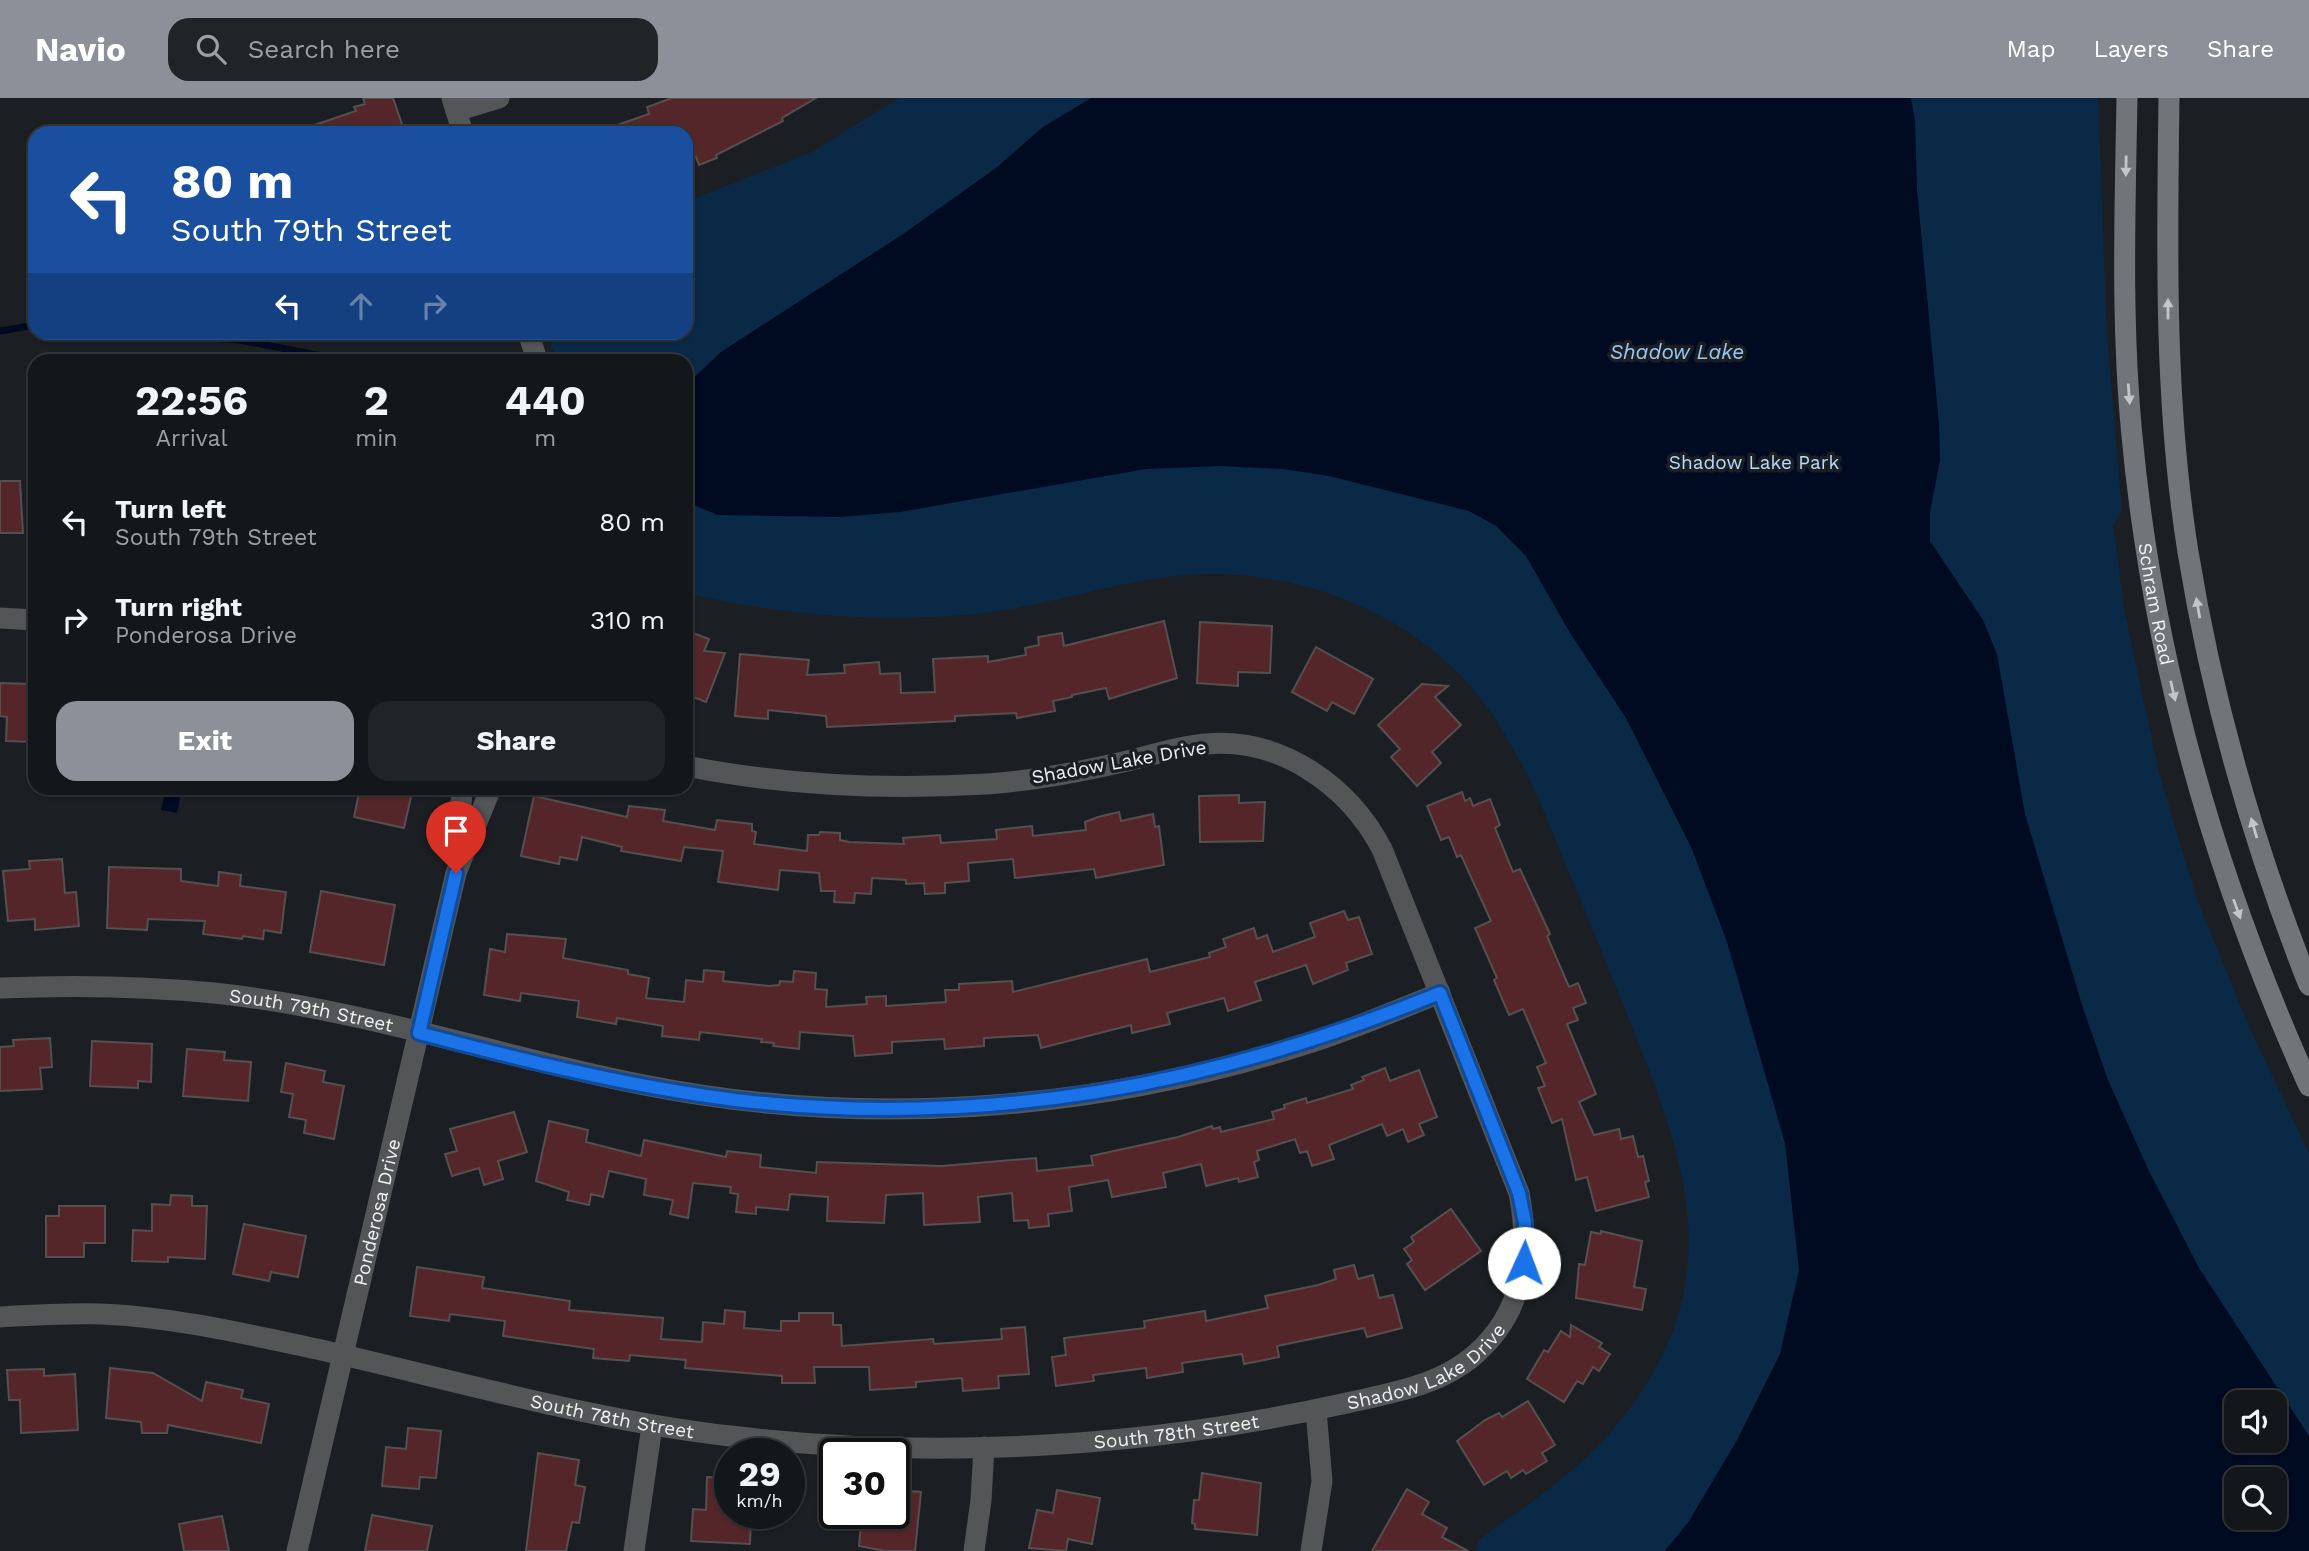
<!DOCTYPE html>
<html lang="en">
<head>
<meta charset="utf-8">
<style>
  :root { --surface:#14171a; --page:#212427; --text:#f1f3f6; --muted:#9d9fa2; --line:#333639; --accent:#8c9099 }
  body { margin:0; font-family:"Work Sans",sans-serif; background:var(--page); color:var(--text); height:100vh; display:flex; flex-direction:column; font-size:26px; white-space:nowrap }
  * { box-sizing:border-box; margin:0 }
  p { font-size:23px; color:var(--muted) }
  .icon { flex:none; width:38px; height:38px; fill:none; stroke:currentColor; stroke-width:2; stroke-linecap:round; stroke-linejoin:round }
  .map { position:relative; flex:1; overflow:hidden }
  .panel { position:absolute; left:28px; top:256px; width:665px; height:441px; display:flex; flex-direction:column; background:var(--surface); border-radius:21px; box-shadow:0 2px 5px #0004,0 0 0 2px var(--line) }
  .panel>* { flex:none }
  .hud { position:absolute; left:28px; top:28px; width:665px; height:214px; border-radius:21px; box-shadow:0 2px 5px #0004,0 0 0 2px var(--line); background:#1a4fa0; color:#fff; overflow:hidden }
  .controls { position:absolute; left:2224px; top:1292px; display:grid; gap:14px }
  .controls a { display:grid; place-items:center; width:63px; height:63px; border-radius:14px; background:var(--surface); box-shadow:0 2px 5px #0004,0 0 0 2px var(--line); font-size:35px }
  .speed { position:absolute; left:714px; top:1340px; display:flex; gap:14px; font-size:35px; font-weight:700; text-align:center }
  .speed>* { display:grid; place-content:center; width:91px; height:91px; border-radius:50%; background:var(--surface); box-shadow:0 2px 5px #0004,0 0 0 2px var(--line); line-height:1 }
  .speed small { font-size:18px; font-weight:400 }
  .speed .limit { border:4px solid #111; border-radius:10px; background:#fff; color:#111 }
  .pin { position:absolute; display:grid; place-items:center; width:60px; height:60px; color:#fff; margin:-72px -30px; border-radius:50% 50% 50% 0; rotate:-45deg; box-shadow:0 0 7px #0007 }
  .pin .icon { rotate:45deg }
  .me { position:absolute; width:77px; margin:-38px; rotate:2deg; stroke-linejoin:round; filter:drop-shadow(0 0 5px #0008) }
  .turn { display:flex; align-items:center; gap:24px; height:147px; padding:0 28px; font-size:32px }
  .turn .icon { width:91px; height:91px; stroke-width:2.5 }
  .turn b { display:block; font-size:49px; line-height:60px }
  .lanes { display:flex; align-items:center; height:66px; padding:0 28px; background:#0003; justify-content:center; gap:35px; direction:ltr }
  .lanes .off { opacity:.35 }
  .eta { display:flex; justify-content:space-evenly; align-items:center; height:119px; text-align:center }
  .eta b { font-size:42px; font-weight:700; line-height:49px }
  .primary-button { display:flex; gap:14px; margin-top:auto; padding:14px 28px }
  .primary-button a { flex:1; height:80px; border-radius:21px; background:var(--accent); color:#fff; font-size:28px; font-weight:700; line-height:80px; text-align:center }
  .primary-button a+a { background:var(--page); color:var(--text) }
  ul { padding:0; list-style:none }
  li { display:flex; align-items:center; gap:21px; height:98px; padding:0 28px }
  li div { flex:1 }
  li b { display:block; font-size:26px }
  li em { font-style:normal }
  header { display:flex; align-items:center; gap:42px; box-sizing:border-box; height:98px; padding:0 35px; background:var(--accent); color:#fff }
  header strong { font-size:33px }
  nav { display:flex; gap:38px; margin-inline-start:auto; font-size:24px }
  .search { width:490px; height:63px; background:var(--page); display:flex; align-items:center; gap:18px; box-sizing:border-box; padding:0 24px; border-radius:21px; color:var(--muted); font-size:26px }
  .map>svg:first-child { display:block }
  .green { fill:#0a2947; fill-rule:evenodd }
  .water { fill:#000a20; fill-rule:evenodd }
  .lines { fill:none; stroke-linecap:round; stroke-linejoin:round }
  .stream { stroke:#000a20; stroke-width:7 }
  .building { fill:#552629; stroke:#564f4f; stroke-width:2 }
  .minor { stroke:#535557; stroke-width:21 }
  .secondary { stroke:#717478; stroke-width:21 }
  .oneway { fill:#c3c6c9 }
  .route-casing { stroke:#114b97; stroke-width:18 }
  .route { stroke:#1a73e8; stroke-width:12 }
  .labels { text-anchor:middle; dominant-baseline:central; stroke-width:7; stroke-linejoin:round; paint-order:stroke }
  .park-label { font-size:19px; fill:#badafe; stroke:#1b1f23 }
  .street-label { font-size:19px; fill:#eff2f5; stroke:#1b1f23 }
  .water-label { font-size:21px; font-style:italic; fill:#9bc6f5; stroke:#1b1f23 }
</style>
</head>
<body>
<header>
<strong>Navio</strong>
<div class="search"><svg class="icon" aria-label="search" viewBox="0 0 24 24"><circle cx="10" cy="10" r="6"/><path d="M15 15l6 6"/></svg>Search here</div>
<nav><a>Map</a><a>Layers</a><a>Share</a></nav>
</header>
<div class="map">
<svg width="2309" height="1453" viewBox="0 0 2309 1453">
  <rect width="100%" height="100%" fill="#1b1f23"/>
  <path class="green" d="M899,0H2098L2107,239L2122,412L2113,428L2125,516L2159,674L2179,743L2198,804L2250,931L2309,1055V1453H1477L1479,1442C1524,1408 1574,1377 1610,1335C1737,1187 1687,1064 1623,906C1594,835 1566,765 1536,695C1518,658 1500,623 1473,591C1401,507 1282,466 1173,478C1112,485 1052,506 991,514C889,527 786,518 686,495V262H556L548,235L686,234V104L812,54ZM2236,1304H2275V1342H2236ZM2236,1381H2275V1419H2236Z"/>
  <g class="water">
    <path d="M1091,0H1911L1915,23L1917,91L1939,326L1940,362L1930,414V443L1983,522L1997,556L2025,716L2082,907L2108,982L2148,1071L2199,1170L2309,1338V1453H1665L1689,1423L1736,1344L1780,1256L1799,1172L1785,1045L1727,844L1692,751L1626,620L1570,535L1526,458L1496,428L1469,413L1329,378L1283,371L1219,368L1146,371L900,414L840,419L718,417L686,404V287L721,254L903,136L996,70L1043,29ZM2236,1304H2275V1342H2236ZM2236,1381H2275V1419H2236Z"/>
    <polygon points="166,690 182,690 177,715 161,712"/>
  </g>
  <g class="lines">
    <g class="stream">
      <polyline points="0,233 35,227"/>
      <polyline points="114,234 240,242 343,262"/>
    </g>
  </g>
  <g class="building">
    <polygon points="363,0 393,0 405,35 301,35 300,32 356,13 354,9 365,6"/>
    <polygon points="672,0 816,0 782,20 783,23 716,57 717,60 699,67 696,59 686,62 686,35 603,35 603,32 649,16 647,9"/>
    <polygon points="0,383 20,383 23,435 0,435"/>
    <polygon points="1164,523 1177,580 1109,601 1106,590 1072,597 1072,599 1053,603 1055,613 1017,620 1016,615 955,618 955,623 827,629 826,618 768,612 768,621 735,618 740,556 809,562 807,577 845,575 844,567 879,564 880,576 900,575 901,595 935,594 933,561 988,558 988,564 1026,557 1025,550 1039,547 1038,539 1062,535 1064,548"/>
    <polygon points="1200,524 1272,528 1270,575 1238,574 1238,588 1197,585"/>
    <polygon points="690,534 709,541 704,553 725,555 706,604 686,596 686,544"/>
    <polygon points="1316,549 1373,581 1354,616 1332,604 1327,613 1292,594"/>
    <polygon points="0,585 32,586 35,644 6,643 7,619 0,618"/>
    <polygon points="1422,586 1448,588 1435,599 1461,627 1432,654 1441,665 1417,688 1391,659 1400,651 1378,627"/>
    <polygon points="360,690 413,690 404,730 354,719"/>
    <polygon points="1462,694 1465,703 1470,700 1473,708 1490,701 1500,727 1495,730 1513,774 1520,771 1550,836 1547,838 1569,889 1578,885 1586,905 1573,910 1578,922 1567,926 1596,996 1579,1004 1594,1037 1619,1031 1621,1041 1633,1038 1638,1059 1643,1058 1649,1083 1645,1084 1649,1099 1596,1113 1587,1079 1576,1082 1562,1021 1552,1025 1538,990 1545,988 1537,969 1546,965 1523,911 1509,917 1494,882 1497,880 1475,830 1491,823 1461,757 1457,759 1449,739 1441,742 1427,708"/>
    <polygon points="1239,697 1239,705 1265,704 1263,743 1200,744 1199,698"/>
    <polygon points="534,698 627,719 629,708 665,712 663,723 715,732 717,722 752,726 752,733 756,734 754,746 807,753 808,737 819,737 820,734 840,735 840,742 849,744 904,746 903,740 940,737 941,745 997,741 996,732 1032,728 1033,738 1086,732 1085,724 1098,719 1119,714 1121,723 1153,716 1155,729 1159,728 1164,767 1096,780 1094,771 1015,780 1013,761 968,765 969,783 945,785 945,795 925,796 924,785 906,786 906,782 872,780 871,796 855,795 854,805 834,804 835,793 821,793 819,775 780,772 778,792 718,784 723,753 684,749 681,763 621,753 622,749 582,739 577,762 560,759 559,766 521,758"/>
    <polygon points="62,761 65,795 76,794 79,828 35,832 35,821 8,823 3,773 30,771 29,763"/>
    <polygon points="109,769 181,771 181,783 218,788 219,774 241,777 240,788 286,794 281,835 264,832 263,841 243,838 242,841 203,836 205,823 148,821 147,832 107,830"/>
    <polygon points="321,793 395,807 384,867 310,854"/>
    <polygon points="1344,813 1348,822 1359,819 1372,856 1346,865 1348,872 1313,886 1306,867 1255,884 1261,902 1228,913 1224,900 1167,915 1170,926 1132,935 1131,927 1041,950 1038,937 984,940 984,948 945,951 944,941 892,944 892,955 855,958 853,938 800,934 799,951 773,948 774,945 761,944 762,941 700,934 699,942 662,938 663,928 617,920 616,926 577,919 579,903 521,895 520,903 484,897 490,851 505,854 507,836 566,841 563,860 628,872 628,876 649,880 646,900 684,904 686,882 703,884 704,872 724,874 723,883 769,888 779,887 780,883 793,884 794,873 816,875 815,891 827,892 826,909 867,906 866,899 886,898 886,908 946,904 945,892 959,892 959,886 1012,883 1013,894 1147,861 1150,874 1210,859 1209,855 1226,849 1223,841 1254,830 1257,841 1267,837 1273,854 1315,839 1310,825"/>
    <polygon points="50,940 52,969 40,970 42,991 0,993 0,949 14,948 13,942"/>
    <polygon points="92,943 152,946 151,984 138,983 138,990 90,988"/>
    <polygon points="187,951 225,954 224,962 251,964 248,1003 183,998"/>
    <polygon points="286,965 325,973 323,984 344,988 334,1041 304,1035 306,1022 289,1019 293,996 281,994"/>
    <polygon points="1385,970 1390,983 1419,972 1437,1019 1419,1026 1424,1037 1408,1044 1403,1031 1387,1038 1382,1026 1329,1047 1334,1061 1312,1068 1307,1053 1300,1055 1295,1041 1257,1053 1259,1062 1254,1064 1258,1079 1239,1084 1238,1080 1206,1088 1201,1066 1163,1075 1166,1089 1112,1099 1108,1082 1069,1089 1072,1113 1048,1116 1049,1128 1029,1130 1028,1122 1014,1123 1012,1095 978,1099 980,1124 924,1127 923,1095 886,1097 884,1125 856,1124 827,1123 828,1099 790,1096 788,1112 756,1109 756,1116 736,1114 738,1096 730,1095 731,1089 693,1085 688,1120 670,1116 673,1102 644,1097 646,1081 609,1073 603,1099 591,1096 589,1107 567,1102 569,1094 536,1083 549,1023 588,1032 586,1044 641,1058 644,1042 726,1059 727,1053 761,1057 760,1069 816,1075 817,1064 942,1068 1036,1060 1037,1073 1093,1067 1091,1058 1178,1039 1212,1028 1213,1031 1220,1029 1221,1034 1274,1021 1272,1014 1285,1010 1284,1007 1306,1000 1307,1005 1353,991 1351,987 1364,982 1362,979"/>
    <polygon points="514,1014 527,1054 498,1063 503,1081 484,1087 479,1070 452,1078 445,1056 457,1053 450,1031"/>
    <polygon points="171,1097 192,1098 192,1108 207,1108 205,1161 168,1159 168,1164 132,1163 133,1132 152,1133 152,1106 170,1107"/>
    <polygon points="59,1108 105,1108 105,1145 84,1145 84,1159 46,1159 46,1118 59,1118"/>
    <polygon points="1451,1111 1481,1153 1425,1192 1407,1166 1412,1162 1404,1151 1414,1144 1411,1139"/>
    <polygon points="244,1126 306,1138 298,1179 271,1174 269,1183 233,1176"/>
    <polygon points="1601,1133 1642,1143 1634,1189 1646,1191 1642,1212 1576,1200 1579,1166 1585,1167 1591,1134 1601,1136"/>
    <polygon points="1354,1167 1358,1181 1373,1177 1379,1200 1393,1197 1402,1230 1367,1239 1364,1230 1277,1248 1279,1259 1244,1266 1242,1256 1182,1265 1183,1274 1147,1280 1146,1270 1093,1277 1094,1283 1056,1288 1052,1259 1066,1257 1064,1240 1145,1230 1144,1223 1205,1213 1206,1223 1268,1210 1265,1198 1318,1187 1336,1181 1334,1172"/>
    <polygon points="417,1169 484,1179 482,1190 570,1203 569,1212 663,1220 661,1241 702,1244 703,1224 724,1226 725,1212 745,1214 744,1230 781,1233 781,1223 799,1223 799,1215 833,1215 833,1227 841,1227 842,1248 933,1241 934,1246 1002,1241 1001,1231 1025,1229 1029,1276 998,1278 999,1290 963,1293 962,1280 916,1284 916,1289 870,1292 869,1269 814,1269 815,1285 782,1285 782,1278 685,1270 686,1262 630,1257 629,1263 593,1260 594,1251 503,1238 505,1223 450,1216 449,1223 410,1218"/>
    <polygon points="1571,1227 1602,1245 1599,1249 1610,1256 1599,1273 1593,1269 1583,1286 1577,1283 1564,1304 1527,1281 1544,1252 1548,1254 1561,1233 1570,1239"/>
    <polygon points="110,1270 153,1275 202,1303 206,1284 243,1292 241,1300 269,1306 261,1345 168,1327 167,1335 142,1335 141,1324 106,1320"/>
    <polygon points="44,1271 44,1278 75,1276 78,1332 21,1335 20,1302 9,1302 7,1272"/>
    <polygon points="1528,1303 1555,1347 1542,1355 1547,1363 1526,1376 1523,1372 1511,1380 1507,1373 1484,1387 1457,1343 1485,1322 1499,1315 1502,1319"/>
    <polygon points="408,1330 441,1333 436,1380 420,1379 419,1391 382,1388 386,1349 406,1351"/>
    <polygon points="538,1355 579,1362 575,1387 585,1389 579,1425 572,1424 566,1453 526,1453"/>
    <polygon points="1202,1375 1261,1385 1257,1437 1195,1431 1195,1426 1192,1425 1194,1402 1199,1402"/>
    <polygon points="707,1379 730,1380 730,1416 751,1416 750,1446 691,1443 693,1411 706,1412"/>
    <polygon points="1407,1391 1429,1404 1422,1416 1447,1430 1442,1439 1468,1453 1372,1453"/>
    <polygon points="894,1392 921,1394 915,1453 885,1453 859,1448 862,1416 894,1416"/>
    <polygon points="1057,1392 1100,1400 1092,1446 1068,1441 1066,1453 1029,1450 1037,1412 1053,1415"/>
    <polygon points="372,1417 432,1428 427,1453 365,1453"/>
    <polygon points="222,1418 229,1453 184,1453 179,1426"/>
  </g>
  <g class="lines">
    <g class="minor">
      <polyline points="452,0 463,35"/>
      <polyline points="456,13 499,0"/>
      <polyline points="528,234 537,262"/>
      <polyline points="0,520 35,522"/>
      <polyline points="458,756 462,690"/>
      <path id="s1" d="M0,890C71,887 143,888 214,895C358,910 498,958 639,986C861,1031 1094,1014 1309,945C1354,931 1397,912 1440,895"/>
      <path id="s2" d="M0,1219C34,1217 67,1215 101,1216C174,1219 246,1236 317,1251C454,1282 590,1322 730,1338C932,1362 1143,1350 1342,1306C1390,1295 1444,1288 1481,1251C1525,1209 1530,1152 1519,1095L1382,751C1349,688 1281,639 1206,646C1178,648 1151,658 1123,664C1079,674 1032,683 987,686C885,692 786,688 686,668"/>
      <path id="s3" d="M297,1453L456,775L491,690"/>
      <polyline points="634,1453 652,1328"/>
      <polyline points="974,1453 981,1402 984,1349"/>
      <polyline points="1311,1453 1322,1383 1316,1312"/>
    </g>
    <g class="secondary">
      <path id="s4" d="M2127,0C2125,112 2121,226 2132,338C2153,564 2216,781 2309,988"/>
      <path d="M2169,0C2167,152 2164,304 2188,454C2212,602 2254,748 2309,887"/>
    </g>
  </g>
  <defs><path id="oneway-solid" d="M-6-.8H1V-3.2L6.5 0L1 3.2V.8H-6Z" transform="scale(1.75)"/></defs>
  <g class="oneway">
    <use href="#oneway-solid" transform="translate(2126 68) rotate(91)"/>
    <use href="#oneway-solid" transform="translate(2168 211) rotate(-90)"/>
    <use href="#oneway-solid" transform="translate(2129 296) rotate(86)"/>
    <use href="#oneway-solid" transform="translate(2198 510) rotate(-100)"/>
    <use href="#oneway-solid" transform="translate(2173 593) rotate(77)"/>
    <use href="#oneway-solid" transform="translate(2254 730) rotate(-106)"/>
    <use href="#oneway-solid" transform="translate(2237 811) rotate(70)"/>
  </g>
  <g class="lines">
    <defs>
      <path id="route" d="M456,775L419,935C525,963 635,990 744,1003C989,1030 1214,987 1440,895L1519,1095L1525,1125L1524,1165"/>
    </defs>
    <use href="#route" class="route-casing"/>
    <use href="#route" class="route"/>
  </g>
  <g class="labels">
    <g class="park-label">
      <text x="1754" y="364">Shadow Lake Park</text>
    </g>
    <g class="street-label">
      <text stroke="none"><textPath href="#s4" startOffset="508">Schram Road</textPath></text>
      <text transform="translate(1119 664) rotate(-10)">Shadow Lake Drive</text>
      <text stroke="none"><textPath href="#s1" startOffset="313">South 79th Street</textPath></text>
      <text stroke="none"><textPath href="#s3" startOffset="348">Ponderosa Drive</textPath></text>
      <text stroke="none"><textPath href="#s2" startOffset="1452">Shadow Lake Drive</textPath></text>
      <text stroke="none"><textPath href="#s2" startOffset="623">South 78th Street</textPath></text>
      <text stroke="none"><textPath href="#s2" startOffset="1190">South 78th Street</textPath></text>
    </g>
    <g class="water-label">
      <text x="1677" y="253">Shadow Lake</text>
    </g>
  </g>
</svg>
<div class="controls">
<a><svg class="icon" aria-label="sound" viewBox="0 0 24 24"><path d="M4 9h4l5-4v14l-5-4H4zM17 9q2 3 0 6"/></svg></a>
<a><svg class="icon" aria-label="search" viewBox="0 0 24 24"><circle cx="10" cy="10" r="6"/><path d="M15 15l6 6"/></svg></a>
</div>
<div class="speed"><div>29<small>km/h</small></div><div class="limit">30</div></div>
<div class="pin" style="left:456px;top:775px;background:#d93025"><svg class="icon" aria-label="arrive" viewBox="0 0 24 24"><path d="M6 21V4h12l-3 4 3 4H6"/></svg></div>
<svg class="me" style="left:1524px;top:1165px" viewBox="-20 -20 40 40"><circle r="19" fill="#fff"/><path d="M0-13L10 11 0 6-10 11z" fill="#1a73e8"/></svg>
<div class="hud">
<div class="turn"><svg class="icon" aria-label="left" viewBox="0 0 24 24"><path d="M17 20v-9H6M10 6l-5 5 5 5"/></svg><div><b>80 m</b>South 79th Street</div></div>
<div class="lanes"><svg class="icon" aria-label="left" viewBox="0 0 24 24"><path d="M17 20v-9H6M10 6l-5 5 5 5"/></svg><svg class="icon off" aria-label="ahead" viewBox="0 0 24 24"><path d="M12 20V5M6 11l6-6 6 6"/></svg><svg class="icon off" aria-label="right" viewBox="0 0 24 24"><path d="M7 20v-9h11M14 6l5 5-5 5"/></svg></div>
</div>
<section class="panel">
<div class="eta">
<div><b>22:56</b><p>Arrival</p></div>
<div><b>2</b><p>min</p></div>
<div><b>440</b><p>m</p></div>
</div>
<ul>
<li><svg class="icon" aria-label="left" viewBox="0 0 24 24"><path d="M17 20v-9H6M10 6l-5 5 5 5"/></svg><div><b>Turn left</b><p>South 79th Street</p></div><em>80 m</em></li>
<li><svg class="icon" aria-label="right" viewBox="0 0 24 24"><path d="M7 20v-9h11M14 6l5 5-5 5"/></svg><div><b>Turn right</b><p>Ponderosa Drive</p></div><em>310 m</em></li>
</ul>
<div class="primary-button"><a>Exit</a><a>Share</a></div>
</section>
</div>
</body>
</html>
